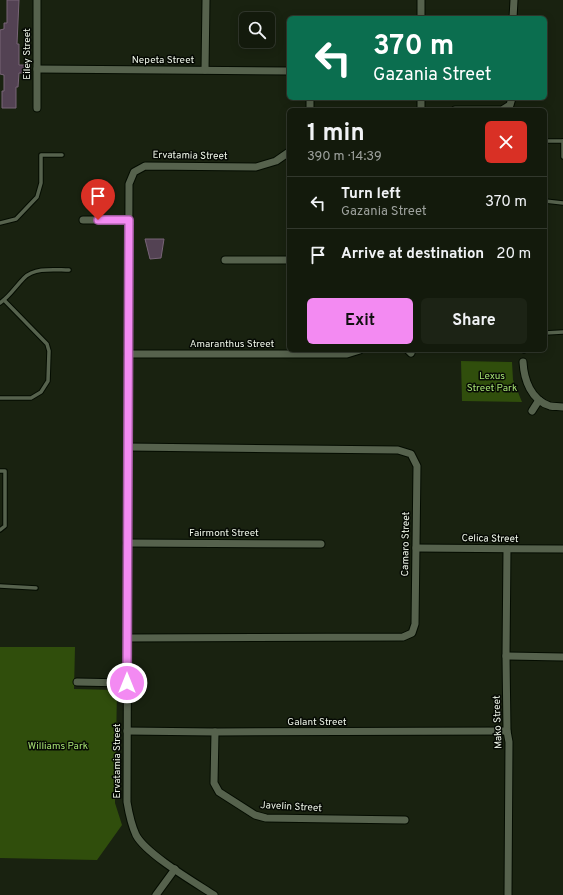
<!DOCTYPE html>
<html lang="en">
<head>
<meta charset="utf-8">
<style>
  :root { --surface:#131a0c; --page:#1c2315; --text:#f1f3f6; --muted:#9da19d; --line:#32382d; --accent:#f38af2 }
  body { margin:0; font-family:Overpass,sans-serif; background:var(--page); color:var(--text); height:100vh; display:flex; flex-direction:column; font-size:15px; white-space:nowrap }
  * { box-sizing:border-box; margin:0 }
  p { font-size:13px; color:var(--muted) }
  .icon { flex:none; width:22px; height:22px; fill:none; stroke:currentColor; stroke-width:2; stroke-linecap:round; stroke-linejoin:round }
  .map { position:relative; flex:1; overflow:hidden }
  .panel { position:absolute; left:287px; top:108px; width:260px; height:244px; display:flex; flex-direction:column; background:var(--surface); border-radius:6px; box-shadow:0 2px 10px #0003,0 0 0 1px var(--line) }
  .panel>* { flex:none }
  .guide { position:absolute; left:287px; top:16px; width:260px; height:84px; border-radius:6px; box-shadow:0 2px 10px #0003,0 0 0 1px var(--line); background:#0b6e4f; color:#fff; overflow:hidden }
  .controls { position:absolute; left:239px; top:12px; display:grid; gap:8px }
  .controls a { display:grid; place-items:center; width:36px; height:36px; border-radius:6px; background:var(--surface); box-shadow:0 2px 10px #0003,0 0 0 1px var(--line); font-size:20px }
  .pin { position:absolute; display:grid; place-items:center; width:34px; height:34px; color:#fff; margin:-41px -17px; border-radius:50% 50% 50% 0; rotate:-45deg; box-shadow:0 0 4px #0007 }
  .pin .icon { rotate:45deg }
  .me { position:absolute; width:44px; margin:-22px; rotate:0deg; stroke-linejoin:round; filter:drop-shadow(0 0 3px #0008) }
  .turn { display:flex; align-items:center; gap:14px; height:84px; padding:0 20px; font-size:18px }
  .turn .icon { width:52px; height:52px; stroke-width:2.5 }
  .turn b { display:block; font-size:28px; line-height:34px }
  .round { display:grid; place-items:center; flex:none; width:42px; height:42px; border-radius:6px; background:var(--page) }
  .head { display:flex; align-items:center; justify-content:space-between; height:68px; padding:0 20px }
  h1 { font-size:24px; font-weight:700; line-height:30px }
  .cta { display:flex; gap:8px; margin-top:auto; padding:8px 20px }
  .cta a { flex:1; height:46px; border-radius:6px; background:var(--accent); color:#111; font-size:16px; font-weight:700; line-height:46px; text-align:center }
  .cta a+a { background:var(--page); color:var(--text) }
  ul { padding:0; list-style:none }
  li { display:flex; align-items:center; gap:12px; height:52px; padding:0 20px; border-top:1px solid var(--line) }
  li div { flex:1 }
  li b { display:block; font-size:15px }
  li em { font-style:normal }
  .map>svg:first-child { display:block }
  .green { fill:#304e0c }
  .building { fill:#534253; stroke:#786577 }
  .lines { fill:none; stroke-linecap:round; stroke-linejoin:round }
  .service-casing { stroke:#040c00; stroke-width:5.5 }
  .minor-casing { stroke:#040c00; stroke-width:9 }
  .service { stroke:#56624d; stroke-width:3.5 }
  .minor { stroke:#56624d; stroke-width:7 }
  .route-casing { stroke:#9e5a9d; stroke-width:10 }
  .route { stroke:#f38af2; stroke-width:7 }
  .labels { text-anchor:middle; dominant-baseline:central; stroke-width:3; stroke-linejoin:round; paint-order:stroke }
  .street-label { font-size:10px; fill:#eff6e9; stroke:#060a04 }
  .park-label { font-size:10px; fill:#a6e072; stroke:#060a04 }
</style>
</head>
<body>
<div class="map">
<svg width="563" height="895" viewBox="0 0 563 895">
  <rect width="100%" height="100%" fill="#192210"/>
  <g class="green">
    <polygon points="461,361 512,362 513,380 522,402 462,401"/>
    <polygon points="0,647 75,647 74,689 117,690 115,803 122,825 97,860 0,858"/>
  </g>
  <g class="building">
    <polygon points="7,0 19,0 17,44 19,44 19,65 25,65 25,73 19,73 18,87 16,87 16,108 2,108 2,91 4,91 4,75 0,74 0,30 4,29 4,23 7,23"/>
    <polygon points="145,239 164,239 161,258 150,259"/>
  </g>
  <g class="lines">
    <defs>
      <g id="service">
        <polyline points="545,141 563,141"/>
        <polyline points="563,141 563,157"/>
        <polyline points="545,201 563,203"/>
        <polyline points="0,223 16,219 37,197 41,183 41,155 62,155"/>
        <path d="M0,303C10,296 16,286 24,278C35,267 55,270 69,270"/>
        <polyline points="545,333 563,332"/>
        <polyline points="524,350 524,351"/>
        <polyline points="0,398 31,398 41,392 48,381 49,351 47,344 4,300"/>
        <polyline points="0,471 5,471 5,526 0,530"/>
        <polyline points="0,586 36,588"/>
      </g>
      <g id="minor">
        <polyline points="421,18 421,0"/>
        <polyline points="513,18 514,0"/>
        <polyline points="37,69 289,71"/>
        <polyline points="205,70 206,0"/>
        <polyline points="37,108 37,0"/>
        <polyline points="310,110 310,98"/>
        <polyline points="421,110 421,98"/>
        <polyline points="455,110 502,110 510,105 512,98"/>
        <polyline points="83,220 129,220"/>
        <polyline points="225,260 289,260"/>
        <polyline points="408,350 411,353"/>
        <polyline points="128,354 347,354 360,350"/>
        <path d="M523,362C524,380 531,400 550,406C554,407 559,406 563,407"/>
        <polyline points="532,411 539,400"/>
        <polyline points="127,543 321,544"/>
        <polyline points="416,548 563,549"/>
        <polyline points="507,549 506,656 507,731 509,742 508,895"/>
        <polyline points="127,638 403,637 412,633 415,624 417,466 411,454 398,450 128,447"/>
        <polyline points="506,656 563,657"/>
        <polyline points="77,682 127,683"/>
        <polyline points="127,731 215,732 507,731"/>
        <polyline points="215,732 214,783 219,792 255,815 266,818 405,820"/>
        <polyline points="156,895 175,869"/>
        <path d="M214,895C194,882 146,854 136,835C131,824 129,814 127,802L129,184L134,172L145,166L256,167L276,161L289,152"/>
      </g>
    </defs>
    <use href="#service" class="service-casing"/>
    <use href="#minor" class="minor-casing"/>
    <use href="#service" class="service"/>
    <use href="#minor" class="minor"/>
  </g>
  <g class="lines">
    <defs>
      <polyline id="route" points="98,220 129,220 127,683"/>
    </defs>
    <use href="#route" class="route-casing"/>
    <use href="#route" class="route"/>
  </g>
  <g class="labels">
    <g class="street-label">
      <text transform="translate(27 54) rotate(-90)">Eiley Street</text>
      <text x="163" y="60">Nepeta Street</text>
      <text transform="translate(190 156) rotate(1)">Ervatamia Street</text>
      <text x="232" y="344">Amaranthus Street</text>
      <text x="224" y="533">Fairmont Street</text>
      <text transform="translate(490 539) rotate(1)">Celica Street</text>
      <text transform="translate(406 544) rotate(-89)">Camaro Street</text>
      <text x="317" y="722">Galant Street</text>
      <text transform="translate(498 722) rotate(-92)">Mako Street</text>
      <text transform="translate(117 761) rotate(-90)">Ervatamia Street</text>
      <text transform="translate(291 807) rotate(3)">Javelin Street</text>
    </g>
    <g class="park-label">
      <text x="492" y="376">Lexus<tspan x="492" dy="12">Street Park</tspan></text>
      <text x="58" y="746">Williams Park</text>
    </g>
  </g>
</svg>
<div class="controls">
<a><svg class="icon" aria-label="search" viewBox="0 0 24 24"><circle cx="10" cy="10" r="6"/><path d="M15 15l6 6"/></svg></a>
</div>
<div class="pin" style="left:98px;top:220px;background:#d93025"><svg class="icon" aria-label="arrive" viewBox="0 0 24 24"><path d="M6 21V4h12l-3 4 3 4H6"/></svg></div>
<svg class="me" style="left:127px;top:683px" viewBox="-20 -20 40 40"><circle r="17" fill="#f38af2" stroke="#fff" stroke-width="3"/><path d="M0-11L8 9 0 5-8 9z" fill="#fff"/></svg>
<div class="guide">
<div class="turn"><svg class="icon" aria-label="left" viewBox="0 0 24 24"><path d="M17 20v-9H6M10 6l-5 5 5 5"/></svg><div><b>370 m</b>Gazania Street</div></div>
</div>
<section class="panel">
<div class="head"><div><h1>1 min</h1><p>390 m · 14:39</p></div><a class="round" style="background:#d93025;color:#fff"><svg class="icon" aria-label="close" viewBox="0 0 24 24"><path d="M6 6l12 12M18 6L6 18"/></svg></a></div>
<ul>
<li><svg class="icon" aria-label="left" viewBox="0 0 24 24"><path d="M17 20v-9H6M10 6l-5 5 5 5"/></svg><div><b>Turn left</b><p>Gazania Street</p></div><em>370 m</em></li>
<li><svg class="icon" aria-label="arrive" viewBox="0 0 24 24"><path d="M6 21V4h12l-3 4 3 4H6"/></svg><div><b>Arrive at destination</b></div><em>20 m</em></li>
</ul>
<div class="cta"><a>Exit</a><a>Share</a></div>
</section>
</div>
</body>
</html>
